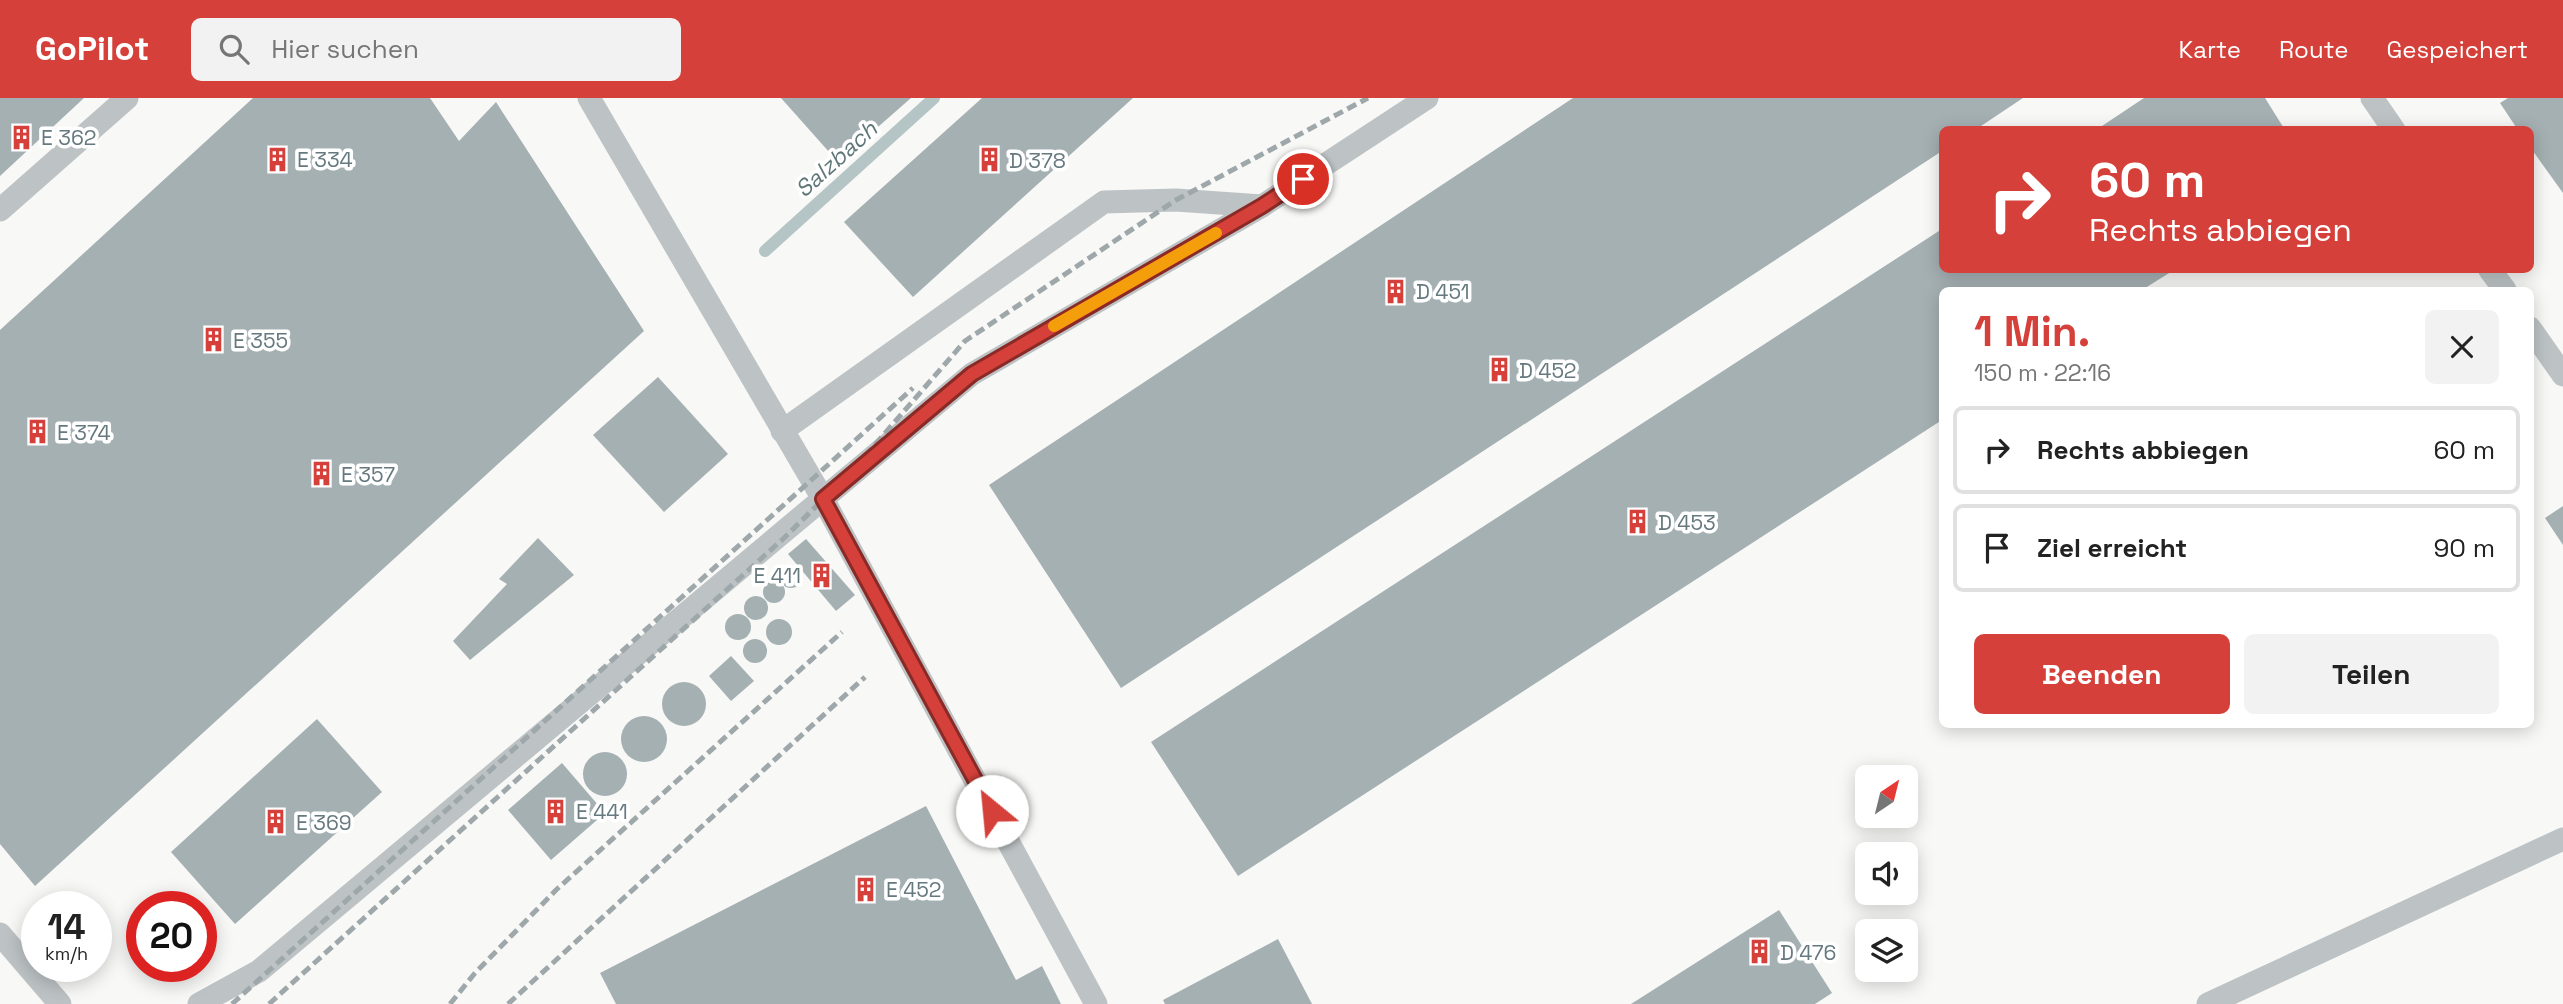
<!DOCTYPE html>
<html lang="de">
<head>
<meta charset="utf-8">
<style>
  :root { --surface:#fff; --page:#f2f2f2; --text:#222; --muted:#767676; --line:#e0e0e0; --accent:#d5413a }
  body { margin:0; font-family:"Space Grotesk",sans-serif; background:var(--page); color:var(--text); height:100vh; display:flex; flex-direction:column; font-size:26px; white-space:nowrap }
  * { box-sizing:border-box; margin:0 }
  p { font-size:23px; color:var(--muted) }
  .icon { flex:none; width:38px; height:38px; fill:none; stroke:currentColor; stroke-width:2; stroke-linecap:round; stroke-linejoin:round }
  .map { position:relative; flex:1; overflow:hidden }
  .panel { position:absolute; left:1939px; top:189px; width:595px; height:441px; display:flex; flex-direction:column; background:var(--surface); border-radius:10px; box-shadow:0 4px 18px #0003 }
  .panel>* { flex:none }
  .banner { position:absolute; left:1939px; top:28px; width:595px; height:147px; border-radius:10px; box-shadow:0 4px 18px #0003; background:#d5413a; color:#fff; overflow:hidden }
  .needle { width:46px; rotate:35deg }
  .controls { position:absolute; left:1855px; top:667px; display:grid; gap:14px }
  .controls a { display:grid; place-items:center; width:63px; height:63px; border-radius:10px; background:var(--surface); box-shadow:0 4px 18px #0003; font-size:35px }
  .speed { position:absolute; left:21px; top:793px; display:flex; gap:14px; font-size:35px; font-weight:700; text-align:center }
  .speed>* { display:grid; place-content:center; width:91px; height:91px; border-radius:50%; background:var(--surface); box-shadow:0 4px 18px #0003; line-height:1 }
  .speed small { font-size:18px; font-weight:400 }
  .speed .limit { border:10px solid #d22; background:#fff; color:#111 }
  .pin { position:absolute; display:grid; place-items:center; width:60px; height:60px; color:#fff; margin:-30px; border:4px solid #fff; border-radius:50%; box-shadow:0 2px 7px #0007 }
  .me { position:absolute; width:77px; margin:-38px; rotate:332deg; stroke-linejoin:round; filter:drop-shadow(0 0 5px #0008) }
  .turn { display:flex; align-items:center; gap:24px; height:147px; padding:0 35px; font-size:32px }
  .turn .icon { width:91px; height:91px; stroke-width:2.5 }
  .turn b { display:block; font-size:49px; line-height:60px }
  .round { display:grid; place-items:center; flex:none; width:74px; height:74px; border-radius:10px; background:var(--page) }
  .head { display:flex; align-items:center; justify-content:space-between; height:119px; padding:0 35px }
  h1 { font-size:42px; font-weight:700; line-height:52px; color:var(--accent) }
  .action { display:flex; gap:14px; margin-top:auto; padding:14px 35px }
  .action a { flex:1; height:80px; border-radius:10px; background:var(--accent); color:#fff; font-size:28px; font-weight:700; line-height:80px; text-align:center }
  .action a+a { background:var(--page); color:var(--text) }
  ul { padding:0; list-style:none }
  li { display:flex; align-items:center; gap:21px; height:88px; margin:0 14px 10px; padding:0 21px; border:4px solid var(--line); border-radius:10px }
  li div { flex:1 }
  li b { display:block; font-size:26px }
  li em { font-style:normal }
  header { display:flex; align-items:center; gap:42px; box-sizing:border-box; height:98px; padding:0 35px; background:var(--accent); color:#fff }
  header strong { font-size:33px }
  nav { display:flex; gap:38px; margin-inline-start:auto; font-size:24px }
  .search { width:490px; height:63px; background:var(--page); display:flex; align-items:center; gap:18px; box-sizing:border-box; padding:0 24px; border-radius:10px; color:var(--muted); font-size:26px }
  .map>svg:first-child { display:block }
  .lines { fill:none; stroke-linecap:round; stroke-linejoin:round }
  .stream { stroke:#b5c4c5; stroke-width:12 }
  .building { fill:#a5b0b3 }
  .lane { stroke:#bdc3c5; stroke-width:23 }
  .rail { stroke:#9ea7aa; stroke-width:5; stroke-dasharray:10 5; stroke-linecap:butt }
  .route-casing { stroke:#8a2a26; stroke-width:18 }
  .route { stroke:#d5413a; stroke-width:12 }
  .slow { stroke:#f59e0b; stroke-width:12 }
  .labels { text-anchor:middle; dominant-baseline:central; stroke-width:7; stroke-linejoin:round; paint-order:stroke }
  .poi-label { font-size:21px; fill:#66797f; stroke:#fff; text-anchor:start }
  .water-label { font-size:23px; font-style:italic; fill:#607778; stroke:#fff }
</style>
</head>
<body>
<header>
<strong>GoPilot</strong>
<div class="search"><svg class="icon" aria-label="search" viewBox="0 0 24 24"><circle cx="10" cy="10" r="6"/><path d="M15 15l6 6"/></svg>Hier suchen</div>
<nav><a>Karte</a><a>Route</a><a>Gespeichert</a></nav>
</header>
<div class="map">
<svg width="2563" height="906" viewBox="0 0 2563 906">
  <rect width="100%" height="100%" fill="#f8f8f6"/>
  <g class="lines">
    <polyline class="stream" points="765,153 934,0"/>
  </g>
  <g class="building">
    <polygon points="0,0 84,0 0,78"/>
    <polygon points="253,0 430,0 459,43 496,4 644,233 35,788 0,746 0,232"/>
    <polygon points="781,0 911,0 838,64"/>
    <polygon points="982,0 1133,0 913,199 844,124"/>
    <polygon points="1573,0 2023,0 1975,32 1942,32 1942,53 1121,590 989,387"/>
    <polygon points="2144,0 2265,0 2285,32 2096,32"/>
    <polygon points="2508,0 2563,0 2563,95 2530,49 2530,32 2518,32 2500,5"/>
    <polygon points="1942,131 1942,172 2174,172 2142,192 1942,192 1942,322 1238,778 1151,644"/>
    <polygon points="658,279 728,356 664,414 593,337"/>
    <polygon points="2563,408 2563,447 2545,420"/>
    <polygon points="538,440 574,477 470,562 453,543 507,486 499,481"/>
    <polygon points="806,441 855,497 836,513 788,456"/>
    <circle cx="791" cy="479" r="11"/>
    <circle cx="774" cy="494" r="11"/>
    <circle cx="756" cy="510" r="12"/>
    <circle cx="738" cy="529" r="13"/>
    <circle cx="779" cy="534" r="13"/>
    <circle cx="755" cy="553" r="12"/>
    <polygon points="731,558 754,583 731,603 709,578"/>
    <circle cx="684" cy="606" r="22"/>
    <circle cx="644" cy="641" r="23"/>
    <polygon points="317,621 382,694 235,826 171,754"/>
    <circle cx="605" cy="676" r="22"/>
    <polygon points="562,665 605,715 551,762 508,712"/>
    <polygon points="926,708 1016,882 1042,868 1061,906 616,906 600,875"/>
    <polygon points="1779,812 1832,895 1815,906 1631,906"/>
    <polygon points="1278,841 1312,906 1165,906 1163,902"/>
  </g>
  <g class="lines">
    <g class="lane">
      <polyline points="589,0 823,401 1096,906"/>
      <polyline points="2372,0 2394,32"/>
      <polyline points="0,112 127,0"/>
      <polyline points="2490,172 2505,192"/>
      <polyline points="2530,230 2563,277"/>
      <polyline points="782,333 1104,104 1176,102 1262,108"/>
      <polyline points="0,836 60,906"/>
      <polyline points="199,906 259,873 972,276 1262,108 1427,0"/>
      <polyline points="2208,906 2563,741"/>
    </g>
    <g class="rail">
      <polyline points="232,906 913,290"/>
      <polyline points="269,906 784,440 853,372 965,243 1176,102 1368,0"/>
      <polyline points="450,906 475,875 556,792 842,534"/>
      <polyline points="508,906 865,579"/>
    </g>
  </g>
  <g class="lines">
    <defs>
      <polyline id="route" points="992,713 823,401 972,276 1262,108 1303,81"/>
    </defs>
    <use href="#route" class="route-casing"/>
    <use href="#route" class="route"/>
    <polyline class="slow" points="1054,228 1216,135"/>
  </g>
  <defs>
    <symbol id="building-bare" viewBox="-9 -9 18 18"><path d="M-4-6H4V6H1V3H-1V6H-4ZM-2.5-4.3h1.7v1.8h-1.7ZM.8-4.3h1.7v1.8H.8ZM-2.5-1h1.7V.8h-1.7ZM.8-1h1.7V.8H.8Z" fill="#d5413a" stroke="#fff" stroke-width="2.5" paint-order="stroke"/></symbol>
  </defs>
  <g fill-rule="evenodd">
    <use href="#building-bare" x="4" y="22" width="35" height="35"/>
    <use href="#building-bare" x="260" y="44" width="35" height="35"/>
    <use href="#building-bare" x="972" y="44" width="35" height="35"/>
    <use href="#building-bare" x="1378" y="176" width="35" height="35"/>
    <use href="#building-bare" x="196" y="224" width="35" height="35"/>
    <use href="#building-bare" x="1482" y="254" width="35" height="35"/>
    <use href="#building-bare" x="20" y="316" width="35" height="35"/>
    <use href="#building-bare" x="304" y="358" width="35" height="35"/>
    <use href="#building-bare" x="1620" y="406" width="35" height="35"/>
    <use href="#building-bare" x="804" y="460" width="35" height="35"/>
    <use href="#building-bare" x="538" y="696" width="35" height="35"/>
    <use href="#building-bare" x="258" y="706" width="35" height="35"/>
    <use href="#building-bare" x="848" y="774" width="35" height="35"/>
    <use href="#building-bare" x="1742" y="836" width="35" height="35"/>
  </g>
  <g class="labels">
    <g class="poi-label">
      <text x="41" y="39">E 362</text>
      <text x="297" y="61">E 334</text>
      <text x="1009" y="62">D 378</text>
      <text x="1416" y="193">D 451</text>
      <text x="233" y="242">E 355</text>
      <text x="1519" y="272">D 452</text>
      <text x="57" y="334">E 374</text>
      <text x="341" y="376">E 357</text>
      <text x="1658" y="424">D 453</text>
      <text x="801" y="477" text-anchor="end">E 411</text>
      <text x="576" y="713">E 441</text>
      <text x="296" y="724">E 369</text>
      <text x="886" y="791">E 452</text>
      <text x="1780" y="854">D 476</text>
    </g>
    <g class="water-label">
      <text transform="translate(836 61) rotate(-42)">Salzbach</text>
    </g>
  </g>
</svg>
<div class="controls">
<a><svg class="needle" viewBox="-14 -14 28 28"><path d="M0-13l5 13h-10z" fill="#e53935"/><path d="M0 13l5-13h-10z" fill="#767676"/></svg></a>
<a><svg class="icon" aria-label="sound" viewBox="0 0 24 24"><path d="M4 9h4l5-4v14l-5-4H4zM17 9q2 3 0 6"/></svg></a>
<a><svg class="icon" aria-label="layers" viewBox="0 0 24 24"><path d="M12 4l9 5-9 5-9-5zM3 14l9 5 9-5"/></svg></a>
</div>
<div class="speed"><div>14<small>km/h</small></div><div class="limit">20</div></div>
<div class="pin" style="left:1303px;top:81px;background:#d93025"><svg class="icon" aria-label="arrive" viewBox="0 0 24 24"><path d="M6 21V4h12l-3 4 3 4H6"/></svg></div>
<svg class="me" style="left:992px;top:713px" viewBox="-20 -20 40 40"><circle r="19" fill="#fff"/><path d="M0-13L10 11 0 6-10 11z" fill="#d5413a"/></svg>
<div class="banner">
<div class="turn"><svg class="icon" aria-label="right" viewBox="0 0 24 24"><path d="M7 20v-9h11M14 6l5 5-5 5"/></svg><div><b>60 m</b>Rechts abbiegen</div></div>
</div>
<section class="panel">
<div class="head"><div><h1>1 Min.</h1><p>150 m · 22:16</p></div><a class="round"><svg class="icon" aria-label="close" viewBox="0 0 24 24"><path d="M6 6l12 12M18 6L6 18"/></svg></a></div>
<ul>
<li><svg class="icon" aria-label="right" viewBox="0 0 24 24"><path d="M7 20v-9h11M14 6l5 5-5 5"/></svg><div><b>Rechts abbiegen</b></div><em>60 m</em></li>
<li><svg class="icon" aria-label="arrive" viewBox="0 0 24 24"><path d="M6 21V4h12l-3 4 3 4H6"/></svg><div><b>Ziel erreicht</b></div><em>90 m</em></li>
</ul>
<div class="action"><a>Beenden</a><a>Teilen</a></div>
</section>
</div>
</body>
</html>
